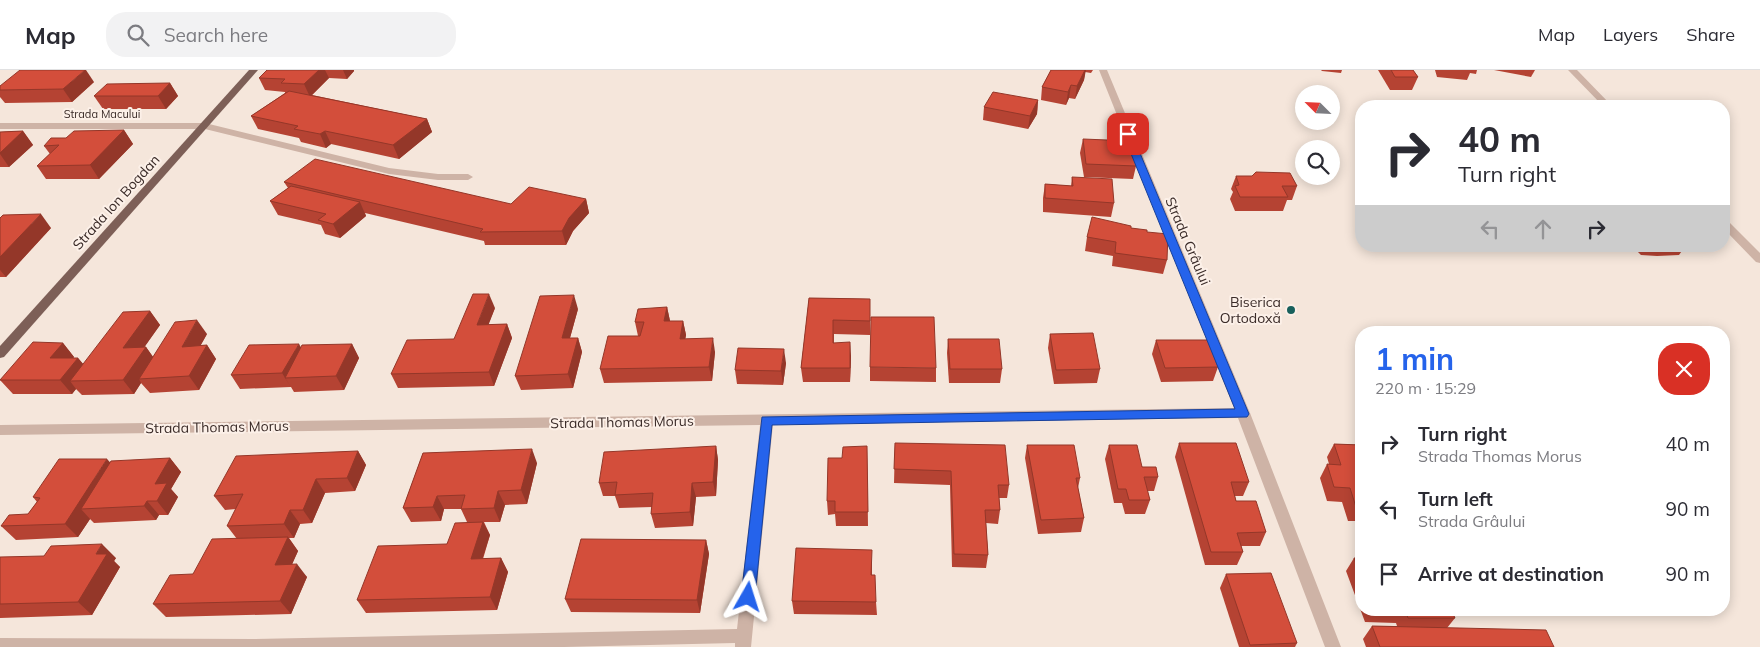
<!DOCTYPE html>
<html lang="en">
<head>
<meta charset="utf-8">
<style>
  :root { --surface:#fff; --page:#f2f2f3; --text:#2b2b33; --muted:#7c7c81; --line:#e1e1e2; --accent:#2563eb }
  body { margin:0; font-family:Mulish,sans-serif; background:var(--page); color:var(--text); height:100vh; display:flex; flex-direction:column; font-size:19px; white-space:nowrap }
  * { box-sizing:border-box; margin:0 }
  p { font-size:16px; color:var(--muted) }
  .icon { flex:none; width:28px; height:28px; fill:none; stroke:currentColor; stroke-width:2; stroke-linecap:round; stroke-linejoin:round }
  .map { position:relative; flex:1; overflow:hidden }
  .side { position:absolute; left:1355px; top:256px; width:375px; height:290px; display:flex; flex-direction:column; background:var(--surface); border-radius:20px; box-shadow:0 2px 12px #0003 }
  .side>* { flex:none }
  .guide { position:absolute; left:1355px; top:30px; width:375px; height:152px; border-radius:20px; box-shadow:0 2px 12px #0003; background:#fff; color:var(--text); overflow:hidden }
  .needle { width:32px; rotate:294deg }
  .controls { position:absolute; left:1295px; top:15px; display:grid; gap:10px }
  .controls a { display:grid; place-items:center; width:45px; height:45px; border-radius:50%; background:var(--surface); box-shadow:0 2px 12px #0003; font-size:25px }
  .pin { position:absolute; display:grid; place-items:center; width:42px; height:42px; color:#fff; margin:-21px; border-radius:10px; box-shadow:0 2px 8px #0006 }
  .me { position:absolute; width:55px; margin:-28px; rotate:6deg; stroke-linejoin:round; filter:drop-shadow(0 0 4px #0008) }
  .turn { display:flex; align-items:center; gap:18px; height:105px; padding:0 20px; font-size:22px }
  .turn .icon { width:65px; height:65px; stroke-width:2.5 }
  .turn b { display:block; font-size:35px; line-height:42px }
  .lanes { display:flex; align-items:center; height:48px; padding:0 20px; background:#0003; justify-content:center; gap:25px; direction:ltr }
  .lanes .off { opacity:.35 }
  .round { display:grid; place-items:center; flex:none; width:52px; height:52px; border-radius:20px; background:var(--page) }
  .summary { display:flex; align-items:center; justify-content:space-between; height:85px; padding:0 20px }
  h1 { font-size:30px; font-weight:700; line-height:38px; color:var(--accent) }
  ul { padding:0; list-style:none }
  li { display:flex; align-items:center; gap:15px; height:65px; padding:0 20px }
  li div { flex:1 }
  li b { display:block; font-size:19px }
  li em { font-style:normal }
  header { display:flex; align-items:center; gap:30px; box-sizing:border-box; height:70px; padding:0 25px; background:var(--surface); border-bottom:1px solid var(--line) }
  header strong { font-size:24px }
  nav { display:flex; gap:28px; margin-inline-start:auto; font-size:18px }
  .search { width:350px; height:45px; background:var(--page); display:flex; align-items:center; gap:12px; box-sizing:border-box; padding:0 18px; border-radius:20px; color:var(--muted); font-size:19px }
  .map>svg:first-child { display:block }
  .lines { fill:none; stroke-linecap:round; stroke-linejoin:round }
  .minor { fill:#ceb3a6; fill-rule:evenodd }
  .major { fill:#7d5f57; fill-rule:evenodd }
  .wall { fill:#b54333 }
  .shaded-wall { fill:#943729 }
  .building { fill:#d34e3b; stroke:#943729 }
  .route { fill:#2563eb; stroke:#184099 }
  .poi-dot { fill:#18605c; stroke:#fcf0e8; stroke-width:2 }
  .labels { text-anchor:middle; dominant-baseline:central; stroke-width:4; stroke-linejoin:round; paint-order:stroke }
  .far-street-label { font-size:11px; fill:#3a2b28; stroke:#fcf0e8 }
  .street-label { font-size:14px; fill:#3a2b28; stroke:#fcf0e8 }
  .poi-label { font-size:14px; fill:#3a2b28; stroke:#fcf0e8; text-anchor:end }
</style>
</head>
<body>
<header>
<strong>Map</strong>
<div class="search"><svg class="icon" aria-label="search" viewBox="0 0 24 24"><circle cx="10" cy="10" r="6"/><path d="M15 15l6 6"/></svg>Search here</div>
<nav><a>Map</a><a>Layers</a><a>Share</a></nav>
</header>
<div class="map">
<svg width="1760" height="577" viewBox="0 0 1760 577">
  <rect width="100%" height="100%" fill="#f5e6db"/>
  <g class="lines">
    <g class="minor">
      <polygon points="1099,0 1107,0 1250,343 1341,577 1325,577 1238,348 773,354 751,577 735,577 735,573 564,577 0,577 0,568 255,569 737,559 760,355 0,365 0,355 1234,338"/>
      <polygon points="1568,0 1577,0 1612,36 1603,36"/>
      <polygon points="0,53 205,53 389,98 438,104 468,104 473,107 468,110 438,110 389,104 205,59 0,59"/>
      <polygon points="1724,150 1728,151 1760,183 1760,193 1756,192 1724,159"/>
    </g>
    <polygon class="major" points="249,0 258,0 4,287 0,288 0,276"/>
  </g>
  <g class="wall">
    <polygon points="267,0 354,0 354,1 347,9 329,8 312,25 427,49 432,62 399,89 331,74 326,78 301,72 299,68 258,59 251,46 285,23 285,22 265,20 259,8"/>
    <polygon points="1051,0 1093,0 1091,3 1085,2 1084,10 1075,29 1069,28 1066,35 1041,30 1042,17"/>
    <polygon points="1321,0 1342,0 1341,3 1322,1"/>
    <polygon points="1378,0 1413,0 1418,7 1412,20 1390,20"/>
    <polygon points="1435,0 1477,0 1476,4 1470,3 1467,10 1437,7"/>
    <polygon points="1494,0 1535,0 1531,7"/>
    <polygon points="94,12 72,32 5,33 0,27 0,16"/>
    <polygon points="170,13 178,26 166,39 103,39 94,26"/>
    <polygon points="1038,30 1037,44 1028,59 983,50 984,37"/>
    <polygon points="124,60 133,74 99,109 46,109 37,96 50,84 44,76 66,68"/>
    <polygon points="23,61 33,75 9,97 0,97 0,62"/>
    <polygon points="1083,69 1136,96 1133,109 1084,107 1080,83"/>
    <polygon points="1236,106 1297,116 1292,130 1287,130 1283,141 1235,141 1230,129 1233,122 1231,119"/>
    <polygon points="1072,107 1114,133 1111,147 1043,142 1043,128 1045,114 1071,116"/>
    <polygon points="284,112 511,134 586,129 589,143 573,161 566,175 485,175 484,171 365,143 366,146 340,168 325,164 321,155 278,145 270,131 288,118"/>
    <polygon points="0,148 51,158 6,207 0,207"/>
    <polygon points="1131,158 1147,162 1167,190 1163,204 1112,196 1113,186 1085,181 1087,167"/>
    <polygon points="1621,176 1704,176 1703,178 1684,178 1679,185 1657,186 1641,185 1635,179 1623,179"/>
    <polygon points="809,228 870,229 870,265 834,264 834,273 851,286 850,312 803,312 801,298"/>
    <polygon points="667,237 670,251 683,251 686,265 685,269 715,282 712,311 604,313 600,299 638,266 635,252"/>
    <polygon points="495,238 488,255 507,254 512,268 494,316 398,318 391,304 454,269"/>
    <polygon points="578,239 570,268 578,268 582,282 573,318 521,320 515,306"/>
    <polygon points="150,241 160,255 144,277 146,277 153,287 207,264 200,276 207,275 216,289 199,320 150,323 141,313 134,324 82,325 76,319 72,324 13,324 0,310 63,273 74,287 73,288 78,288 83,294"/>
    <polygon points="1050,264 1100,299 1097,313 1054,314 1048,278"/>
    <polygon points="948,269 1002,299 1000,313 949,313 947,283"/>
    <polygon points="1156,270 1218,297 1213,311 1161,312 1152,284"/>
    <polygon points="352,274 359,288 344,320 294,322 291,317 240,319 231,305 301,278"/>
    <polygon points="786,293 783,315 737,314 735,300"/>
    <polygon points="870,297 936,298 936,312 870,311"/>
    <polygon points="895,373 1009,415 1007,428 999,428 1000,440 998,454 986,453 988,485 986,498 952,497 950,415 894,413"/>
    <polygon points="1179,373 1249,412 1243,426 1235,426 1236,431 1266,462 1260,476 1241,476 1243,482 1237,495 1205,495 1175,387"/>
    <polygon points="1334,374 1361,375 1361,451 1348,451 1342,432 1327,431 1320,408 1327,394 1329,394 1327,387"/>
    <polygon points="1027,375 1080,408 1078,418 1084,448 1081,462 1038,464 1025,388"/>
    <polygon points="1109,375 1158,407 1154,421 1147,421 1150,430 1145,444 1125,444 1122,433 1114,433 1105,389"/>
    <polygon points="716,376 718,390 716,426 696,427 693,456 655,458 651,444 652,437 619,438 615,426 603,426 599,413"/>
    <polygon points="867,376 868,456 836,456 835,444 828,445 827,431 842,388"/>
    <polygon points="358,381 366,395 355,421 325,423 312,453 300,454 294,468 289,468 298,481 292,494 307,507 291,544 166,547 153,534 193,504 237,469 227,456 236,439 225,440 214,426"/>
    <polygon points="423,383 537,393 527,434 505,435 500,452 484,452 490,465 483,489 501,488 508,502 497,540 366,543 357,530 447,474 467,452 461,439 444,439 441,451 411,452 403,438"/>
    <polygon points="170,388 181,402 171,419 178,427 168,445 159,445 156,450 94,453 90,449 78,467 16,470 1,456 28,444 37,432 33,427"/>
    <polygon points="706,470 709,484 700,543 571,542 565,529"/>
    <polygon points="0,487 116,488 114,491 120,497 92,545 0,548"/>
    <polygon points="1354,488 1361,488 1361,540 1451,540 1455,548 1447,558 1554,577 1366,577 1363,569 1372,556 1397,556 1396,553 1365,552 1346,501"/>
    <polygon points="872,493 872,505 876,532 877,545 794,544 792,531"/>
    <polygon points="1226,504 1297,573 1295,577 1239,577 1220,518"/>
  </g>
  <g class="shaded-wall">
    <polygon points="85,0 86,0 94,12 72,32 63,19"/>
    <polygon points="319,0 325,0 329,8 310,27 304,14"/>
    <polygon points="343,0 354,0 354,1 347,9"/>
    <polygon points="1085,0 1086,0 1084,10 1075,29 1077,16"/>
    <polygon points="170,13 178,26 166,39 158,26"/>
    <polygon points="1071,15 1069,28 1066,35 1068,22"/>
    <polygon points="1038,30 1037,44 1028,59 1030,46"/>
    <polygon points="427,49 432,62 399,89 393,75"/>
    <polygon points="124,60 133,74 99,109 90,95"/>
    <polygon points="23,61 33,75 9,97 0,84 0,83"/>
    <polygon points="325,61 331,74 326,78 320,64"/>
    <polygon points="586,129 589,143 573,161 566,175 562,161 569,148"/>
    <polygon points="360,132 366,146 340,168 333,154"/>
    <polygon points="41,144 51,158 6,207 0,200 0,187"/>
    <polygon points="489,224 495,238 483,269 477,255"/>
    <polygon points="574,225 578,239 566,282 562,268"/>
    <polygon points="667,237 670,251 664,251"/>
    <polygon points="150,241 160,255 134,292 123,278"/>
    <polygon points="197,250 207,264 192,291 182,277"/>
    <polygon points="683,251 686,265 683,283 680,269"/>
    <polygon points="507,254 512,268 494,316 489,302"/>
    <polygon points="578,268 582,282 573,318 568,304"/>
    <polygon points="713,268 715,282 712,311 709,297"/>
    <polygon points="850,272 851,286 850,312"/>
    <polygon points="63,273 74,287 62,302 50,288"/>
    <polygon points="299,274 307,288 285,308 291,317 282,303"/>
    <polygon points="352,274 359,288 344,320 336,306"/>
    <polygon points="207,275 216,289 199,320 189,306"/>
    <polygon points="146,277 156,291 139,309 141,313 134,324 123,310"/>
    <polygon points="784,279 786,293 783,315 781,301"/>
    <polygon points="78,288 90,302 70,311 76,319 72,324 60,310"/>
    <polygon points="716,376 718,390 716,426 713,412"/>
    <polygon points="532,379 537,393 527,434 521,420"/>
    <polygon points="358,381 366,395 355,421 347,408"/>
    <polygon points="170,388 181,402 171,419 178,427 168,445 157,431 155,414"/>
    <polygon points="107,389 119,402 81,439 90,449 78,467 65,454"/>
    <polygon points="316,409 325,423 312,453 303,440"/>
    <polygon points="692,413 696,427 693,456 690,442"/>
    <polygon points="498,421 505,435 500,452 494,438"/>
    <polygon points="437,426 444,439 441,451 433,437"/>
    <polygon points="147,431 159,445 156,450 144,436"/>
    <polygon points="290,440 300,454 294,468 284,454"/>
    <polygon points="483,452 490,465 478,502 471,489"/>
    <polygon points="288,467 298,481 286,508 275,495"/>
    <polygon points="706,470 709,484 700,543 697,530"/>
    <polygon points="102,474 116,488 114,491 120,497 92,545 78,532 96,484"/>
    <polygon points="501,488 508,502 497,540 490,527"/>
    <polygon points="297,494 307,507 291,544 280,531"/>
  </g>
  <g class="building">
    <polygon points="20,0 85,0 63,19 0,20 0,16"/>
    <polygon points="267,0 319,0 304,14 281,13 285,9 259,8"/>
    <polygon points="1051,0 1085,0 1077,16 1071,15 1068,22 1042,17"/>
    <polygon points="1391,0 1413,0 1418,7 1395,7"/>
    <polygon points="170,13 158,26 94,26 107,14"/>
    <polygon points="289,21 427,49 393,75 325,61 320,64 294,59 298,56 251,46"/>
    <polygon points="993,22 1038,30 1030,46 984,37"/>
    <polygon points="124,60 90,95 37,96 59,75 44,76 51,68 66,68 74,61"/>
    <polygon points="23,61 0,83 0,62"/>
    <polygon points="1083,69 1131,71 1136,96 1086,94"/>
    <polygon points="315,89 511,134 529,117 586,129 569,148 562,161 480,162 483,159 284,112"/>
    <polygon points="1256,102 1290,103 1297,116 1282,116 1288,127 1240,127 1235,116 1239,115 1236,106 1252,106"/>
    <polygon points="1072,107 1112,109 1114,133 1045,128 1045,114 1073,116"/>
    <polygon points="291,116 360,132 333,154 318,150 326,144 270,131"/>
    <polygon points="41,144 0,187 0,148 3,145"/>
    <polygon points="1092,147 1131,156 1131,158 1147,160 1147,162 1168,164 1167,190 1115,183 1116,172 1087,167"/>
    <polygon points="473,224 489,224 477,255 507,254 489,302 391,304 407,270 454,269"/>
    <polygon points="574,225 562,268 578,268 568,304 515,306 540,226"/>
    <polygon points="809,228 870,229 870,251 833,250 833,273 850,272 850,298 801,298"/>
    <polygon points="667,237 664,251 683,251 680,269 713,268 709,297 600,299 608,266 640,266 644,252 635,252 638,239"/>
    <polygon points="150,241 123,278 146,277 123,310 70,311 123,242"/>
    <polygon points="871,247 934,247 936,298 870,297"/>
    <polygon points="197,250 182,277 207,275 189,306 139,309 175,252"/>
    <polygon points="1093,263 1100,299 1056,300 1050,264"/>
    <polygon points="948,269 999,269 1002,299 950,299"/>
    <polygon points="1156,270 1208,270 1218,297 1165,298"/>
    <polygon points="33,272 63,273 50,288 78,288 60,310 0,310"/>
    <polygon points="299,274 282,303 231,305 249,275"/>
    <polygon points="352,274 336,306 285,308 302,275"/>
    <polygon points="738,278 784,279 781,301 735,300"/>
    <polygon points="895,373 1005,375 1009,415 998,415 1000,440 985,440 988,485 954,484 951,401 894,399"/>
    <polygon points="1179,373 1236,373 1249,412 1231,412 1236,431 1256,431 1266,462 1237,463 1243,482 1211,482"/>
    <polygon points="1334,374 1361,375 1361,437 1356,437 1350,418 1334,417 1327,394 1341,395"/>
    <polygon points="1027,375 1074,375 1080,408 1076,408 1084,448 1041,450"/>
    <polygon points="1109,375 1137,375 1142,397 1156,397 1158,407 1144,407 1150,430 1129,430 1126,419 1118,419"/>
    <polygon points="716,376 713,412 692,413 690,442 651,444 653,423 615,425 617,412 599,413 604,382"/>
    <polygon points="867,376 868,442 835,442 835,431 827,431 828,388 842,388 843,377"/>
    <polygon points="532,379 521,420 498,421 494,438 461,439 465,425 437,426 433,437 403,438 423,383"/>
    <polygon points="358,381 347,408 316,409 303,440 290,440 284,454 227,456 243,424 214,426 236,386"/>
    <polygon points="170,388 155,414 167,413 157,431 147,431 144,436 81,439 111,391"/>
    <polygon points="59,389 107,389 65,454 1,456 9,445 28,444 40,428 33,427"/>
    <polygon points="483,452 471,489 501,488 490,527 357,530 378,476 447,474 455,453"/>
    <polygon points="288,467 275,495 297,494 280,531 153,534 170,505 193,504 212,469"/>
    <polygon points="581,469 706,470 697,530 565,529"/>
    <polygon points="102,474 96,484 107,484 78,532 0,534 0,487 44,486 51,476"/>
    <polygon points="796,478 872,480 871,505 875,505 876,532 792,531"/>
    <polygon points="1354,488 1361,488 1361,507"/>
    <polygon points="1271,503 1297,573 1250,575 1226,504"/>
    <polygon points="1405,540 1451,540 1455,548 1408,548"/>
    <polygon points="1372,556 1546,560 1554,577 1380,577"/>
  </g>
  <polygon class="route" points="1128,61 1132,64 1249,344 1247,347 772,355 755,527 753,531 748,533 743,531 741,527 762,347 1235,339 1123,64"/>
  <circle class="poi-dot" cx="1291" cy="240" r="5"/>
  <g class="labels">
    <g class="far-street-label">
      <text x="102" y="44">Strada Macului</text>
    </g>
    <g class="street-label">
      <text transform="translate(116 132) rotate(-48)">Strada Ion Bogdan</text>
      <text transform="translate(1188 171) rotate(67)">Strada Grâului</text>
      <text transform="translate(622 352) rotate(-1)">Strada Thomas Morus</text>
      <text transform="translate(217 357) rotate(-1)">Strada Thomas Morus</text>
    </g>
    <g class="poi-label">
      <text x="1281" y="232">Biserica<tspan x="1281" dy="16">Ortodoxă</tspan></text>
    </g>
  </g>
</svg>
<div class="controls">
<a><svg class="needle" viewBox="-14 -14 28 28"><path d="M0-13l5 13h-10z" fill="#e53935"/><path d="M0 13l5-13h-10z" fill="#7c7c81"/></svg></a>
<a><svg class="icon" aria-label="search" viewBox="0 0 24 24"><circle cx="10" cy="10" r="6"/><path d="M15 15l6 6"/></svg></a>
</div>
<div class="pin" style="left:1128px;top:64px;background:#d93025"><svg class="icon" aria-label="arrive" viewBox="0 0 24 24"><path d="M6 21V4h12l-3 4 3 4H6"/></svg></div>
<svg class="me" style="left:748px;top:527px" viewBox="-20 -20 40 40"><path d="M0-17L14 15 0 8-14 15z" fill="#2563eb" stroke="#fff" stroke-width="4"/></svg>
<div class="guide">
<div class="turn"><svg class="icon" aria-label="right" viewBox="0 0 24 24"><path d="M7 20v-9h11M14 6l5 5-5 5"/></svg><div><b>40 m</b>Turn right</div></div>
<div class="lanes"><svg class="icon off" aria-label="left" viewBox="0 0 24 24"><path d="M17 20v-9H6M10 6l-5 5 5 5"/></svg><svg class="icon off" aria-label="ahead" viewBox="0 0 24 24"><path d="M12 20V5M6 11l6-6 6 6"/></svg><svg class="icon" aria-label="right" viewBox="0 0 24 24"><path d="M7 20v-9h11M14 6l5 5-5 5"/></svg></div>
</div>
<section class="side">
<div class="summary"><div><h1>1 min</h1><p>220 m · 15:29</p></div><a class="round" style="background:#d93025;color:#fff"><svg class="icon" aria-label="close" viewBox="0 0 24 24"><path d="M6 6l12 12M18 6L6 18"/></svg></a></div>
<ul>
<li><svg class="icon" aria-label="right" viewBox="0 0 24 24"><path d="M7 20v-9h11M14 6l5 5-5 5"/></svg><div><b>Turn right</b><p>Strada Thomas Morus</p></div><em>40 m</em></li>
<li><svg class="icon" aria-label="left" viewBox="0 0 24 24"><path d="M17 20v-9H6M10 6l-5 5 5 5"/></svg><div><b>Turn left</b><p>Strada Grâului</p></div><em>90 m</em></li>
<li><svg class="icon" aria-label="arrive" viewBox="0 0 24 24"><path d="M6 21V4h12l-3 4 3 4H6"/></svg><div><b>Arrive at destination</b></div><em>90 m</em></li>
</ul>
</section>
</div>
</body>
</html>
